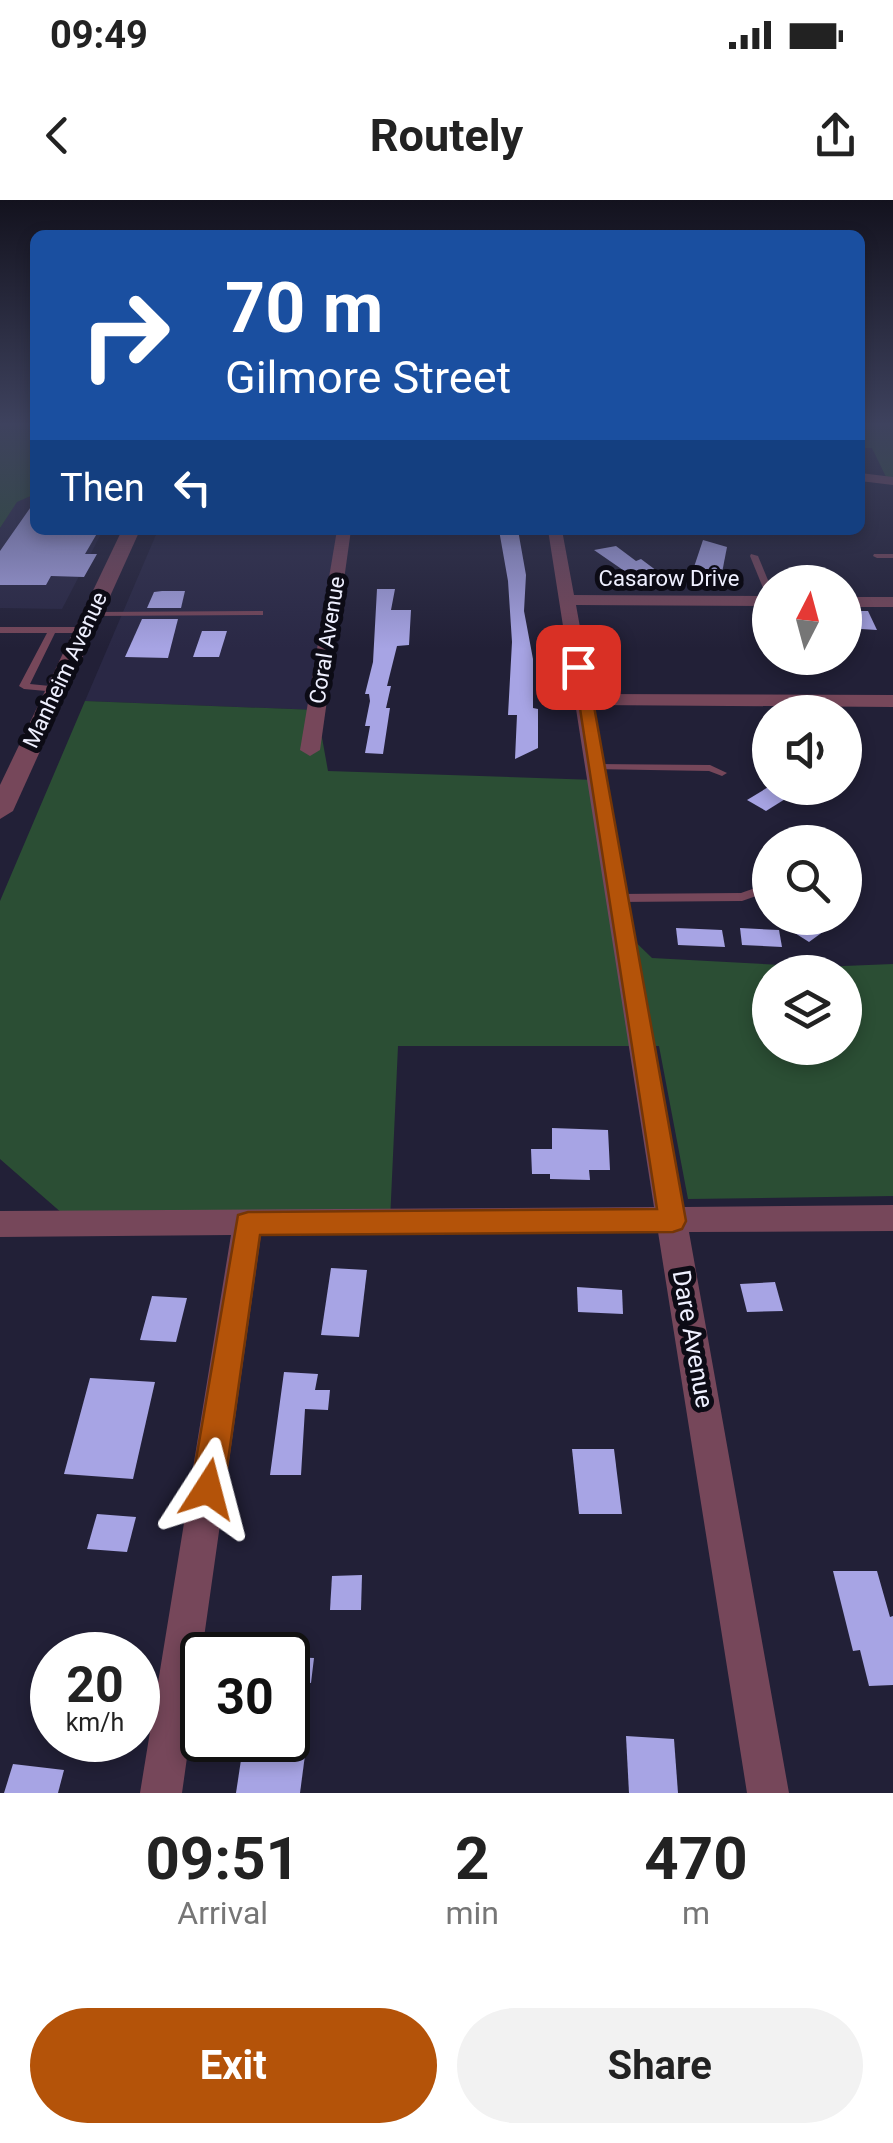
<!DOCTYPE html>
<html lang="en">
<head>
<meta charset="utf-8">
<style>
  :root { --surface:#fff; --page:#f2f2f2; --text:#222; --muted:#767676; --accent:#b45309 }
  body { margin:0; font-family:Roboto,sans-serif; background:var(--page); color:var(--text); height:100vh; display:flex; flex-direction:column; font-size:38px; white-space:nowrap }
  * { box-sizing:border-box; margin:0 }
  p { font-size:32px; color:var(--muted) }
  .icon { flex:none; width:55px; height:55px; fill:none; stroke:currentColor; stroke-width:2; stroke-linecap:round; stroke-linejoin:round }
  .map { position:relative; height:1593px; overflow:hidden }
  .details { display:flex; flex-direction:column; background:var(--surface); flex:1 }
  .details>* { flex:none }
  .guide { position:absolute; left:30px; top:30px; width:835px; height:305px; border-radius:15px; box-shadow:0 5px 15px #0003; background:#1a4fa0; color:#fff; overflow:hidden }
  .needle { width:65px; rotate:6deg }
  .tools { position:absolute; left:752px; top:365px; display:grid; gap:20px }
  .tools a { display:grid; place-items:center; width:110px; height:110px; border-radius:50%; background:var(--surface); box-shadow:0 5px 15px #0003; font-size:50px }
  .speed { position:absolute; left:30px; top:1432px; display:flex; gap:20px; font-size:50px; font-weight:700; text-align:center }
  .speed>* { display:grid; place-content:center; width:130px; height:130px; border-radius:50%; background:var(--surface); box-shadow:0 5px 15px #0003; line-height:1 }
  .speed small { font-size:25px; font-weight:400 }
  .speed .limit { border:5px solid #111; border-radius:15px; background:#fff; color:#111 }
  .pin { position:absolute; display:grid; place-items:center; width:85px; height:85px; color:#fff; margin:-42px; border-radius:20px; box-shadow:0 5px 15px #0006 }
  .me { position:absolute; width:110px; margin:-55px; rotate:9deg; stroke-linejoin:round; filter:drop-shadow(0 0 8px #0008) }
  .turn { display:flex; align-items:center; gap:35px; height:210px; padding:0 30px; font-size:45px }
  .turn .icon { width:130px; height:130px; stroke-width:2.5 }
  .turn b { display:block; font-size:70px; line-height:85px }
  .then { display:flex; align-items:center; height:95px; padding:0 30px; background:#0003; gap:20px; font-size:38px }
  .eta { display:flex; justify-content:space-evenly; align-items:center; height:170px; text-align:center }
  .eta b { font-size:60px; font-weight:700; line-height:70px }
  .primary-button { display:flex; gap:20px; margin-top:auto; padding:20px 30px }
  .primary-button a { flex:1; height:115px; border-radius:60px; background:var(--accent); color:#fff; font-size:40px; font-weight:700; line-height:115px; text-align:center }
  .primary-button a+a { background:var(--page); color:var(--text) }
  .status { display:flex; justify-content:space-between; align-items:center; height:70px; padding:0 50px; background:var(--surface); direction:ltr }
  .status svg { height:28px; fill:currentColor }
  header { display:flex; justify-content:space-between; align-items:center; height:130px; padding:0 30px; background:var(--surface); font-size:45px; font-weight:700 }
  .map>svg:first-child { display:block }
  .built { fill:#2a2845 }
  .green { fill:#2b4e34; fill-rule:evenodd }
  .building { fill:#a7a4e4 }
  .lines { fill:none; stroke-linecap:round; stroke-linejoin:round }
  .service { fill:#76475a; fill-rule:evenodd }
  .minor { fill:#76475a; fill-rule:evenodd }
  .tertiary { fill:#76475a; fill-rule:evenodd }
  .route { fill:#b45309; stroke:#753606; stroke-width:2.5 }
  .labels { text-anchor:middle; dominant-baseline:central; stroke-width:10; stroke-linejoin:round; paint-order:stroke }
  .far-street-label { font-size:22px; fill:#eff0ff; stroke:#0c0b15 }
  .street-label { font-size:25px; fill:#eff0ff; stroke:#0c0b15 }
</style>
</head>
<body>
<div class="status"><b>09:49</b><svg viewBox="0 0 49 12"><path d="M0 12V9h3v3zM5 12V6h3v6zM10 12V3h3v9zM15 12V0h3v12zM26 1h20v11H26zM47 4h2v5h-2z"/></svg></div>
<header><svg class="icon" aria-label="back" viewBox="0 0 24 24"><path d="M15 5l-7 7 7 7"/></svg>Routely<svg class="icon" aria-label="share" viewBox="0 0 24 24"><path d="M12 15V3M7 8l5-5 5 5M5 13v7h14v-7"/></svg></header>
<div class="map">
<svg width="893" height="1593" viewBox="0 0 893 1593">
  <rect width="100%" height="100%" fill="#222037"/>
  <g class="built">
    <polygon points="35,294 35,330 103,330 62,409 0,408 0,328 17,301"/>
    <polygon points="158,330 346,330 317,510 85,501"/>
  </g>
  <g class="green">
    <polygon points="0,226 35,226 35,294 17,302 0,328"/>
    <polygon points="860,226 893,226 893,281 887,279 872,248 860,248"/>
    <path d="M85,501L317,510L328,571L596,580L619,726L652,758L819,767L893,764V996L688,999L659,846H398L390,1021H71L0,959V701ZM770,772H845V848H770Z"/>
  </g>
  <g class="building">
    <polygon points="35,301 35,330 99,330 85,354 97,354 84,377 51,376 46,385 0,385 0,351"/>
    <polygon points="499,330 518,330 526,375 524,411 533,459 533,508 538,509 538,548 515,559 517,515 508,515 512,442 508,381"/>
    <polygon points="703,340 727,347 719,388 688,385"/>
    <polygon points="616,346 636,361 641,359 673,383 649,388 594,350"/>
    <polygon points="377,389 395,389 391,410 411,410 409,445 397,446 387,486 391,486 386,508 390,508 383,554 365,553 370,526 365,526 370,501 369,494 365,494 373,462"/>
    <polygon points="162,391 185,391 181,408 147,408 154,392"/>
    <polygon points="845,411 868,411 877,430 845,428"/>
    <polygon points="142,419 178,419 168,458 125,457"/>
    <polygon points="202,431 227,431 219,457 193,457"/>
    <polygon points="770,586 790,596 766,611 747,600"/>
    <polygon points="802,718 842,718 809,742 787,728"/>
    <polygon points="676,728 722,730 725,747 678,745"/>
    <polygon points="740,728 779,730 782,747 742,745"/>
    <polygon points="552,928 608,930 610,970 589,970 590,980 550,979 550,974 532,974 531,949 552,949"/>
    <polygon points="331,1068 367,1070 359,1137 321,1135"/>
    <polygon points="775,1082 783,1111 747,1112 740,1084"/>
    <polygon points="577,1087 622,1090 623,1114 578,1112"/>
    <polygon points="152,1096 187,1098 176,1142 140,1140"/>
    <polygon points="284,1172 318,1174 315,1190 330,1190 328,1210 305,1209 301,1275 270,1275"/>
    <polygon points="90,1178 155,1182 133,1279 64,1274"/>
    <polygon points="572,1249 614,1249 622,1314 579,1314"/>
    <polygon points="97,1314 136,1317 127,1352 87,1349"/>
    <polygon points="833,1371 877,1371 890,1417 893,1416 893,1485 869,1486 860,1450 853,1451"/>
    <polygon points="362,1375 361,1410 330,1410 332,1376"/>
    <polygon points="288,1457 314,1458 311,1483 305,1482 299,1533 288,1533"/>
    <polygon points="626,1536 674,1539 678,1593 629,1593"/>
    <polygon points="288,1539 307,1540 300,1593 236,1593 244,1540"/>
    <polygon points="13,1564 64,1570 58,1593 4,1593"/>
  </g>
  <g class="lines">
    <g class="service">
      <polygon points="653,330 656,332 652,334 556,335 552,333 556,331"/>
      <polygon points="751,354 758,356 770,385 770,397 766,395 750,356"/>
      <polygon points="874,354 893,354 893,358 877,358 873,356"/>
      <polygon points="260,411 263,411 263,415 92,416 88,414 92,412"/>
      <polygon points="0,427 84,427 88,430 84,433 55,433 30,484 60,487 62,489 57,492 24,489 19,486 47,433 0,433"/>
      <polygon points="595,564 710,565 727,573 722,576 709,571 591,569 591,565"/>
      <polygon points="758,687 764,691 762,694 742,701 618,702 612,698 618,694 741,693"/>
    </g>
    <g class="minor">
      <polygon points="860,273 893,277 893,285 860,281"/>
      <polygon points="337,330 351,330 320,550 310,556 300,550"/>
      <polygon points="548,330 562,330 574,395 770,396 770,406 576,405 592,494 893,495 893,507 594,505 684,1007 893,1005 893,1031 689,1032 789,1593 747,1593 658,1032 261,1035 182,1593 140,1593 231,1035 0,1037 0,1011 654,1007"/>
      <rect x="845" y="397" width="48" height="10"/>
    </g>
    <polygon class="tertiary" points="122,330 140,330 13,611 0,619 0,585"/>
  </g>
  <linearGradient id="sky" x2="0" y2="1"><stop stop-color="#13121e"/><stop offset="0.5" stop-color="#3e425e"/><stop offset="1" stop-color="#3e425e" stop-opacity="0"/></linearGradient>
  <rect width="893" height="449" fill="url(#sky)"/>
  <polygon class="route" points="573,463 587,467 686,1021 682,1029 673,1032 260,1035 224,1289 219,1301 208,1305 196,1301 191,1289 238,1015 248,1012 657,1009"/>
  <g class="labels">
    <g class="far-street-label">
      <text x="669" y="378">Casarow Drive</text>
      <text transform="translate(327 440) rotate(-81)">Coral Avenue</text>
      <text transform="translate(65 470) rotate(-65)">Manheim Avenue</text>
    </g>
    <g class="street-label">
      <text transform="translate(693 1139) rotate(80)">Dare Avenue</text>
    </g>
  </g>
</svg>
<div class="tools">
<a><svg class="needle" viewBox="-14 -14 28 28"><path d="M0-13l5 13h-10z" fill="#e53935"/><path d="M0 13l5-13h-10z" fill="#767676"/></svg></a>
<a><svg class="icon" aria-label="sound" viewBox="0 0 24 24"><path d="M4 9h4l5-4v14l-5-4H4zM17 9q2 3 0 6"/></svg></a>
<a><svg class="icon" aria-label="search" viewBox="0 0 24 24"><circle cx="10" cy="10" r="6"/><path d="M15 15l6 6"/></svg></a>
<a><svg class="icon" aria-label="layers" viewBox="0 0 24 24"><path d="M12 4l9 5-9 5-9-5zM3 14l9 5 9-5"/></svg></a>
</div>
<div class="speed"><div>20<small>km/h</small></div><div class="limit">30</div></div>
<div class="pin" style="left:578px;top:467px;background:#d93025"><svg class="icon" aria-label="arrive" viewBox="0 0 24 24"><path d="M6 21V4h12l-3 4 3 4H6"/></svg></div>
<svg class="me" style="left:208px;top:1289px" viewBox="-20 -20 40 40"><path d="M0-17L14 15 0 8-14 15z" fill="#b45309" stroke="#fff" stroke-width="4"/></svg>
<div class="guide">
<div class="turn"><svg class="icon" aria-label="right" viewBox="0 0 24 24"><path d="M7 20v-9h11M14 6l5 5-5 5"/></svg><div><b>70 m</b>Gilmore Street</div></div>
<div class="then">Then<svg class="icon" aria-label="left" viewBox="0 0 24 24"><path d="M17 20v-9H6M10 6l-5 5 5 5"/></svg></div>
</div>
</div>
<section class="details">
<div class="eta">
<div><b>09:51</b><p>Arrival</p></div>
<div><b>2</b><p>min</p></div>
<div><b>470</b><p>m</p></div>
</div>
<div class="primary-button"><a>Exit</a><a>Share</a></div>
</section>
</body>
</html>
